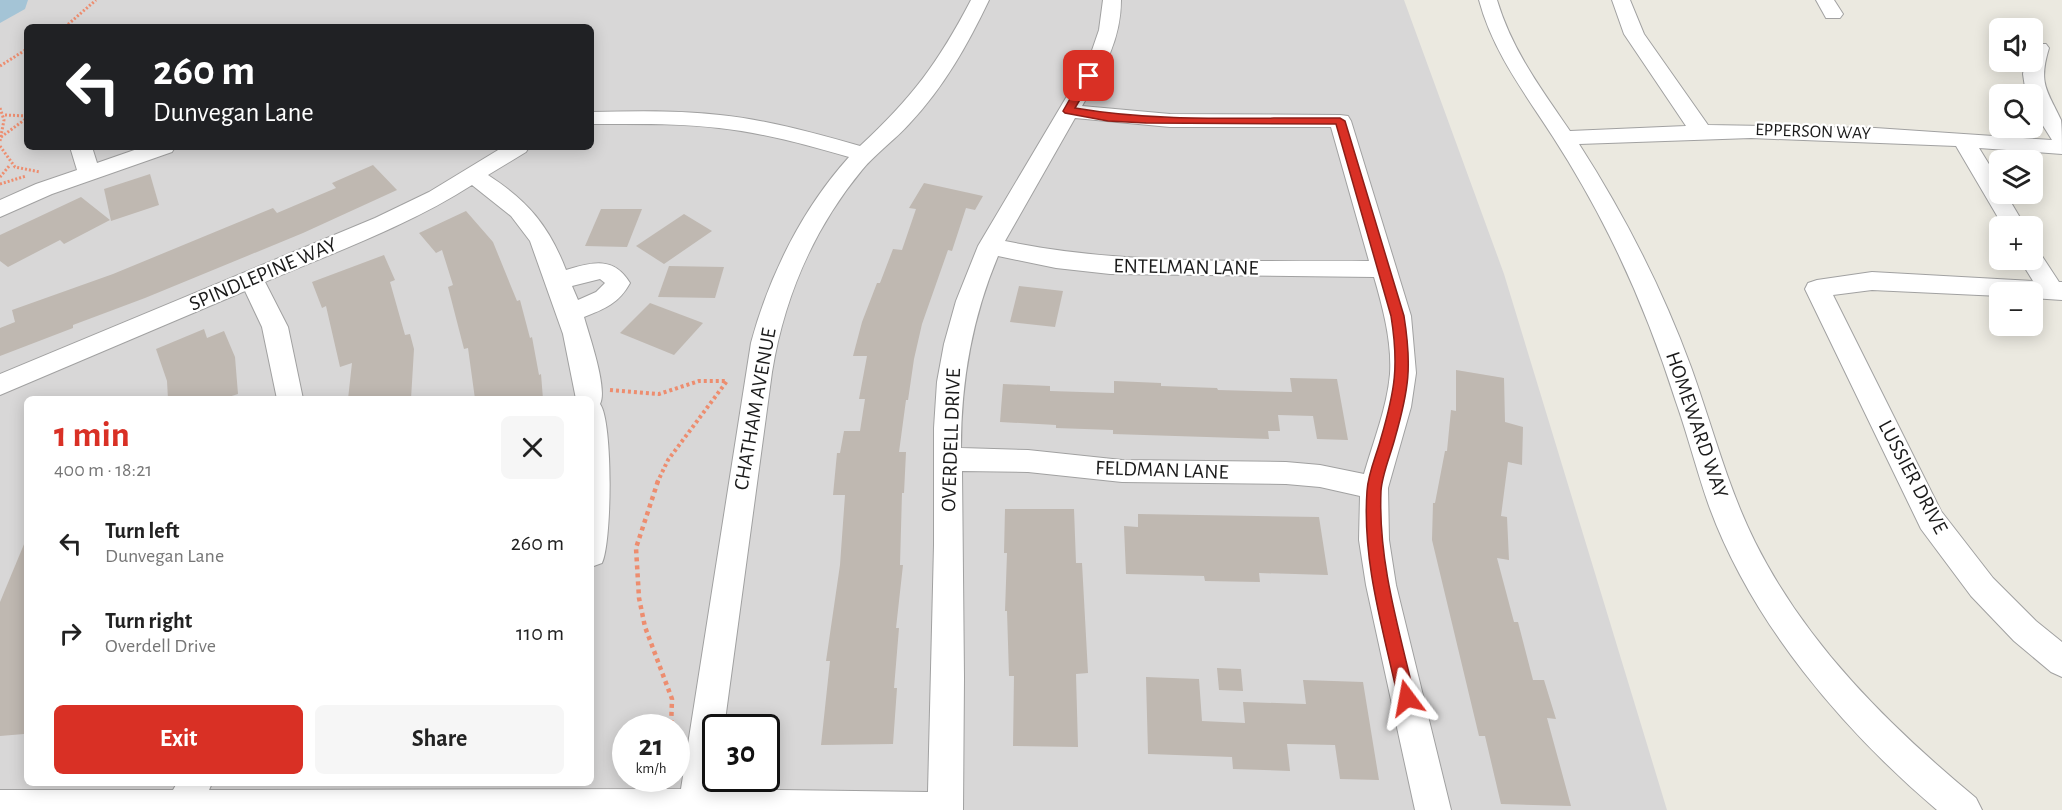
<!DOCTYPE html>
<html lang="en">
<head>
<meta charset="utf-8">
<style>
  :root { --surface:#fff; --page:#f6f6f6; --text:#222; --muted:#767676; --accent:#d93025 }
  body { margin:0; font-family:"Alegreya Sans",sans-serif; background:var(--page); color:var(--text); height:100vh; display:flex; flex-direction:column; font-size:22px; white-space:nowrap }
  * { box-sizing:border-box; margin:0 }
  p { font-size:20px; color:var(--muted) }
  .icon { flex:none; width:33px; height:33px; fill:none; stroke:currentColor; stroke-width:2; stroke-linecap:round; stroke-linejoin:round }
  .map { position:relative; flex:1; overflow:hidden }
  .details { position:absolute; left:24px; top:396px; width:570px; height:390px; display:flex; flex-direction:column; background:var(--surface); border-radius:9px; box-shadow:0 3px 15px #0003 }
  .details>* { flex:none }
  .banner { position:absolute; left:24px; top:24px; width:570px; height:126px; border-radius:9px; box-shadow:0 3px 15px #0003; background:#202124; color:#fff; overflow:hidden }
  .controls { position:absolute; left:1989px; top:18px; display:grid; gap:12px }
  .controls a { display:grid; place-items:center; width:54px; height:54px; border-radius:9px; background:var(--surface); box-shadow:0 3px 15px #0003; font-size:30px }
  .speed { position:absolute; left:612px; top:714px; display:flex; gap:12px; font-size:30px; font-weight:700; text-align:center }
  .speed>* { display:grid; place-content:center; width:78px; height:78px; border-radius:50%; background:var(--surface); box-shadow:0 3px 15px #0003; line-height:1 }
  .speed small { font-size:15px; font-weight:400 }
  .speed .limit { border:3px solid #111; border-radius:9px; background:#fff; color:#111 }
  .pin { position:absolute; display:grid; place-items:center; width:51px; height:51px; color:#fff; margin:-26px; border-radius:12px; box-shadow:0 3px 9px #0006 }
  .me { position:absolute; width:66px; margin:-33px; rotate:347deg; stroke-linejoin:round; filter:drop-shadow(0 0 4px #0008) }
  .turn { display:flex; align-items:center; gap:21px; height:126px; padding:0 30px; font-size:27px }
  .turn .icon { width:78px; height:78px; stroke-width:2.5 }
  .turn b { display:block; font-size:42px; line-height:51px }
  .round { display:grid; place-items:center; flex:none; width:63px; height:63px; border-radius:9px; background:var(--page) }
  .head { display:flex; align-items:center; justify-content:space-between; height:102px; padding:0 30px }
  h1 { font-size:36px; font-weight:700; line-height:45px; color:var(--accent) }
  .primary-button { display:flex; gap:12px; margin-top:auto; padding:12px 30px }
  .primary-button a { flex:1; height:69px; border-radius:9px; background:var(--accent); color:#fff; font-size:24px; font-weight:700; line-height:69px; text-align:center }
  .primary-button a+a { background:var(--page); color:var(--text) }
  ul { padding:0; list-style:none }
  li { display:flex; align-items:center; gap:18px; height:90px; padding:0 30px }
  li div { flex:1 }
  li b { display:block; font-size:22px }
  li em { font-style:normal }
  .map>svg:first-child { display:block }
  .residential { fill:#d8d7d7; fill-rule:evenodd }
  .water { fill:#a4c4d6 }
  .building { fill:#bfb8b1 }
  .lines { fill:none; stroke-linecap:round; stroke-linejoin:round }
  .minor-casing { stroke:#a1a1a1; stroke-width:2 }
  .path-far2 { stroke:#ed8d6f; stroke-width:3; stroke-dasharray:2 2; stroke-linecap:butt }
  .path-far1 { stroke:#ed8d6f; stroke-width:4; stroke-dasharray:3 3; stroke-linecap:butt }
  .path { stroke:#ed8d6f; stroke-width:4.5; stroke-dasharray:4 4; stroke-linecap:butt }
  .minor { fill:#fff; fill-rule:evenodd }
  .route { fill:#d93025; stroke:#8d1f18; stroke-width:1.5 }
  .labels { text-anchor:middle; dominant-baseline:central; stroke-width:4.5; stroke-linejoin:round; paint-order:stroke }
  .far-street-label { font-size:18px; fill:#1a1a1a; stroke:#fff }
  .street-label { font-size:21px; fill:#1a1a1a; stroke:#fff }
</style>
</head>
<body>
<div class="map">
<svg width="2062" height="810" viewBox="0 0 2062 810">
  <rect width="100%" height="100%" fill="#ebe9e0"/>
  <path class="residential" d="M0,0H1404L1504,274L1667,810H0ZM27,27H591V147H27ZM27,399H591V783H27ZM626,728H676V778H626ZM716,728H766V778H716Z"/>
  <polygon class="water" points="0,0 28,0 25,9 0,23"/>
  <g class="building">
    <polygon points="373,165 397,190 303,233 145,298 73,325 73,328 0,356 0,328 15,322 12,310 113,274 273,208 277,213 336,188 332,183"/>
    <polygon points="150,174 159,205 111,221 104,189"/>
    <polygon points="924,183 983,196 975,210 966,208 952,251 948,250 922,324 914,359 908,400 906,400 899,452 906,452 904,493 902,493 900,565 903,565 896,628 899,628 894,688 897,688 893,744 821,745 830,661 826,661 840,565 845,495 833,495 837,453 840,453 844,431 860,431 865,399 859,399 867,356 853,356 862,322 877,283 880,283 893,249 902,250 916,209 909,208"/>
    <polygon points="81,197 110,220 64,244 60,240 8,267 0,261 0,235"/>
    <polygon points="601,209 642,209 627,247 585,246"/>
    <polygon points="466,211 493,242 517,301 520,300 530,338 532,337 539,375 541,374 543,399 475,399 468,348 464,349 448,287 453,285 442,250 436,253 419,233"/>
    <polygon points="684,214 712,231 664,264 636,246"/>
    <polygon points="384,255 395,280 390,282 405,335 410,334 414,349 411,399 348,399 352,363 340,367 326,306 322,308 312,282"/>
    <polygon points="669,266 724,267 715,298 658,297"/>
    <polygon points="1019,286 1063,291 1055,327 1010,322"/>
    <polygon points="650,303 703,323 674,355 620,333"/>
    <polygon points="204,329 207,338 224,331 235,357 238,394 222,399 168,399 167,381 156,349"/>
    <polygon points="1456,370 1504,378 1505,422 1523,427 1522,465 1508,462 1501,516 1507,517 1509,560 1497,558 1514,622 1518,622 1533,680 1544,680 1556,719 1547,718 1571,806 1501,804 1485,736 1479,736 1432,540 1433,503 1435,503 1445,451 1447,451 1451,410 1456,411"/>
    <polygon points="1290,378 1337,379 1348,440 1317,439 1313,416 1278,415 1280,431 1268,431 1269,439 1113,434 1113,430 1056,428 1056,425 1000,422 1003,384 1050,386 1050,391 1114,393 1114,381 1161,383 1161,386 1217,388 1218,390 1292,392"/>
    <polygon points="1005,509 1074,509 1076,563 1082,563 1088,673 1076,674 1078,747 1013,746 1014,676 1009,676 1007,611 1005,611 1007,553 1004,553"/>
    <polygon points="1138,514 1319,517 1328,575 1259,573 1260,582 1205,581 1204,576 1126,574 1124,526 1138,527"/>
    <polygon points="27,537 27,727 24,734 0,736 0,602"/>
    <polygon points="1217,668 1241,669 1243,691 1219,690"/>
    <polygon points="1146,677 1199,679 1202,721 1245,723 1243,702 1306,704 1303,680 1363,682 1379,780 1340,779 1335,745 1287,744 1290,771 1233,769 1232,757 1148,754"/>
  </g>
  <g class="lines">
    <defs>
      <g id="minor">
        <path d="M971,0H989C968,44 944,87 910,123C895,140 876,153 862,170C814,228 784,298 772,372L724,728H716L715,789L928,792L934,545V428L937,382L944,344L956,301L978,246L1089,59L1099,30L1103,0H1121C1121,41 1102,72 1082,106L1170,114L1340,115L1348,116L1351,121L1411,316L1416,373L1411,407L1388,488L1389,540L1396,585L1451,810H1415L1366,585L1359,540L1360,496L1320,487L1286,484L1122,482L1028,472L962,471L964,678L963,810H0V790H173L177,783H212L209,790L681,789L751,343C769,276 802,209 849,157C807,145 764,133 719,128C677,123 634,124 591,124V112C634,111 677,110 720,115C768,120 814,133 860,146C912,98 938,63 971,0ZM1075,118L1170,127H1331L1369,261C1247,260 1125,266 1005,241ZM998,256L1056,268L1110,274L1374,277C1383,308 1392,342 1390,374C1387,408 1373,442 1364,474L1320,465L1286,462L1122,460L1028,450L961,448C961,381 972,318 998,256Z"/>
        <path d="M1479,0H1497C1512,50 1541,89 1570,131L1686,126L1624,34L1612,0H1630L1644,34L1708,125L1875,128L2052,140L2032,108V94H2026L2023,74L2025,62H2032V44H2046L2049,48C2038,84 2047,90 2061,120C2062,129 2062,144 2062,154L1979,148L2000,182V194H2006L2025,226H2003L1956,146L1751,138L1579,144C1624,214 1662,288 1691,367C1712,425 1727,486 1755,542C1806,644 1889,726 1976,798L1982,810H1937C1843,730 1752,624 1709,506C1697,472 1688,436 1676,402C1658,345 1636,289 1609,235C1592,201 1573,168 1553,137C1524,92 1493,52 1479,0Z"/>
        <polygon points="1816,0 1834,0 1843,14 1840,18 1826,18"/>
        <polygon points="70,147 92,147 97,163 143,147 175,147 172,152 52,194 0,217 0,200 36,184 77,170"/>
        <path d="M503,147H529L526,152L488,175C528,201 549,226 566,270C592,262 614,256 630,283C619,303 605,309 584,317C589,335 608,389 600,404C613,421 612,542 602,563L591,567V399H576L563,334L530,241L511,216L472,185C408,226 335,252 265,282L288,327L303,399H277L262,327L245,291L0,395V374L375,218L429,192ZM600,279L605,283L596,292L578,300L572,286Z"/>
        <polygon points="2032,251 2040,253 2059,282 2062,282 2062,300 2032,298 2032,292 2000,292 2000,296 1872,290 1833,295 1941,511 1993,578 2036,621 2062,642 2062,677 2051,672 2014,641 1971,596 1921,529 1805,289 1808,283 1817,280 1872,272 2033,281 2020,260 2032,260"/>
      </g>
    </defs>
    <use href="#minor" class="minor-casing"/>
    <g class="path-far2">
      <polyline points="65,27 96,0"/>
      <polyline points="0,66 27,49"/>
      <polyline points="0,108 4,120 0,141"/>
      <polyline points="5,115 27,116"/>
      <polyline points="1,137 27,118"/>
      <polyline points="0,146 15,167 40,172"/>
      <polyline points="0,177 10,165"/>
      <polyline points="0,184 26,176"/>
    </g>
    <g class="path-far1">
      <polyline points="610,390 659,394 699,381 726,381"/>
      <polyline points="657,483 668,460 727,381"/>
    </g>
    <polyline class="path" points="658,481 636,548 639,598 645,627 672,699 671,728"/>
    <use href="#minor" class="minor"/>
  </g>
  <path class="route" d="M1089,73L1094,76L1075,108C1162,123 1252,117 1340,118L1345,121L1404,316C1412,366 1409,389 1395,438C1391,454 1382,474 1381,491C1378,562 1399,629 1415,698L1413,703L1407,705L1401,703L1398,698C1383,629 1362,561 1367,491C1368,473 1377,454 1381,438C1395,390 1399,366 1391,316L1336,124L1146,123L1108,121L1065,113L1063,111L1083,76Z"/>
  <g class="labels">
    <g class="far-street-label">
      <text transform="translate(1813 132) rotate(2)">EPPERSON WAY</text>
    </g>
    <g class="street-label">
      <text transform="translate(1186 267) rotate(1)">ENTELMAN LANE</text>
      <text transform="translate(263 274) rotate(-23)">SPINDLEPINE WAY</text>
      <text transform="translate(755 409) rotate(-80)">CHATHAM AVENUE</text>
      <text transform="translate(1697 425) rotate(71)">HOMEWARD WAY</text>
      <text transform="translate(951 440) rotate(-88)">OVERDELL DRIVE</text>
      <text transform="translate(1162 470) rotate(2)">FELDMAN LANE</text>
      <text transform="translate(1913 477) rotate(62)">LUSSIER DRIVE</text>
    </g>
  </g>
</svg>
<div class="controls">
<a><svg class="icon" aria-label="sound" viewBox="0 0 24 24"><path d="M4 9h4l5-4v14l-5-4H4zM17 9q2 3 0 6"/></svg></a>
<a><svg class="icon" aria-label="search" viewBox="0 0 24 24"><circle cx="10" cy="10" r="6"/><path d="M15 15l6 6"/></svg></a>
<a><svg class="icon" aria-label="layers" viewBox="0 0 24 24"><path d="M12 4l9 5-9 5-9-5zM3 14l9 5 9-5"/></svg></a>
<a>+</a>
<a>−</a>
</div>
<div class="speed"><div>21<small>km/h</small></div><div class="limit">30</div></div>
<div class="pin" style="left:1089px;top:76px;background:#d93025"><svg class="icon" aria-label="arrive" viewBox="0 0 24 24"><path d="M6 21V4h12l-3 4 3 4H6"/></svg></div>
<svg class="me" style="left:1407px;top:698px" viewBox="-20 -20 40 40"><path d="M0-17L14 15 0 8-14 15z" fill="#d93025" stroke="#fff" stroke-width="4"/></svg>
<div class="banner">
<div class="turn"><svg class="icon" aria-label="left" viewBox="0 0 24 24"><path d="M17 20v-9H6M10 6l-5 5 5 5"/></svg><div><b>260 m</b>Dunvegan Lane</div></div>
</div>
<section class="details">
<div class="head"><div><h1>1 min</h1><p>400 m · 18:21</p></div><a class="round"><svg class="icon" aria-label="close" viewBox="0 0 24 24"><path d="M6 6l12 12M18 6L6 18"/></svg></a></div>
<ul>
<li><svg class="icon" aria-label="left" viewBox="0 0 24 24"><path d="M17 20v-9H6M10 6l-5 5 5 5"/></svg><div><b>Turn left</b><p>Dunvegan Lane</p></div><em>260 m</em></li>
<li><svg class="icon" aria-label="right" viewBox="0 0 24 24"><path d="M7 20v-9h11M14 6l5 5-5 5"/></svg><div><b>Turn right</b><p>Overdell Drive</p></div><em>110 m</em></li>
</ul>
<div class="primary-button"><a>Exit</a><a>Share</a></div>
</section>
</div>
</body>
</html>
